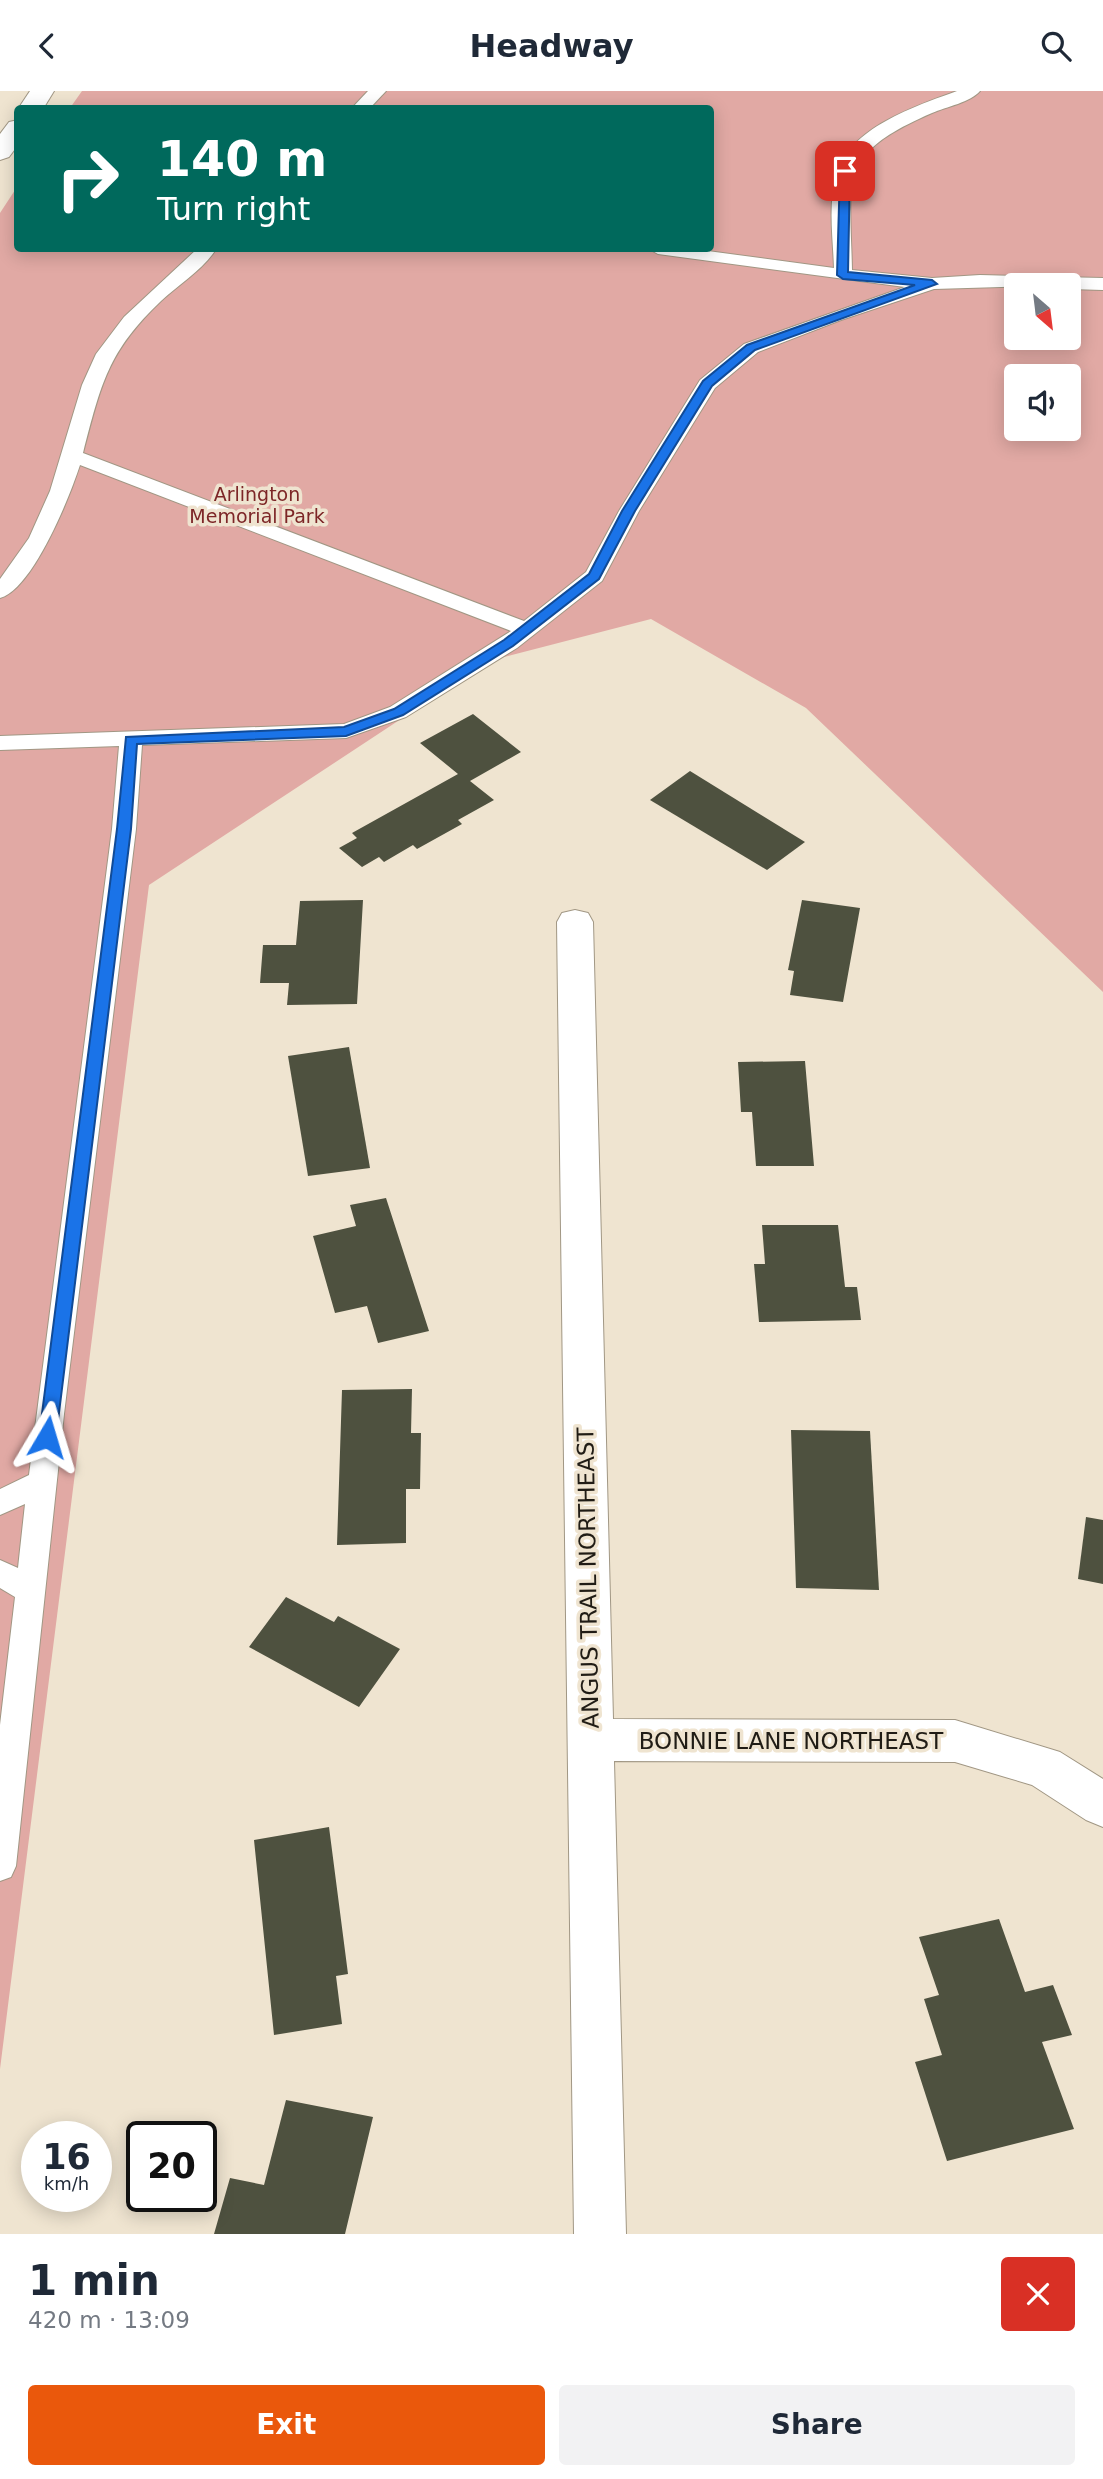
<!DOCTYPE html>
<html lang="en">
<head>
<meta charset="utf-8">
<style>
  :root { --surface:#fff; --page:#f2f2f3; --text:#1f2937; --muted:#747a83; --accent:#ea580c }
  body { margin:0; font-family:"DejaVu Sans",sans-serif; background:var(--page); color:var(--text); height:100vh; display:flex; flex-direction:column; font-size:26px; white-space:nowrap }
  * { box-sizing:border-box; margin:0 }
  p { font-size:23px; color:var(--muted) }
  .icon { flex:none; width:38px; height:38px; fill:none; stroke:currentColor; stroke-width:2; stroke-linecap:round; stroke-linejoin:round }
  .map { position:relative; height:2143px; overflow:hidden }
  .panel { display:flex; flex-direction:column; background:var(--surface); flex:1 }
  .panel>* { flex:none }
  .guide { position:absolute; left:14px; top:14px; width:700px; height:147px; border-radius:7px; box-shadow:0 4px 18px #0003; background:#00695c; color:#fff; overflow:hidden }
  .needle { width:46px; rotate:152deg }
  .controls { position:absolute; left:1004px; top:182px; display:grid; gap:14px }
  .controls a { display:grid; place-items:center; width:77px; height:77px; border-radius:7px; background:var(--surface); box-shadow:0 4px 18px #0003; font-size:35px }
  .speed { position:absolute; left:21px; top:2030px; display:flex; gap:14px; font-size:35px; font-weight:700; text-align:center }
  .speed>* { display:grid; place-content:center; width:91px; height:91px; border-radius:50%; background:var(--surface); box-shadow:0 4px 18px #0003; line-height:1 }
  .speed small { font-size:18px; font-weight:400 }
  .speed .limit { border:4px solid #111; border-radius:10px; background:#fff; color:#111 }
  .pin { position:absolute; display:grid; place-items:center; width:60px; height:60px; color:#fff; margin:-30px; border-radius:14px; box-shadow:0 4px 10px #0006 }
  .me { position:absolute; width:77px; margin:-38px; rotate:7deg; stroke-linejoin:round; filter:drop-shadow(0 0 5px #0008) }
  .turn { display:flex; align-items:center; gap:24px; height:147px; padding:0 28px; font-size:32px }
  .turn .icon { width:91px; height:91px; stroke-width:2.5 }
  .turn b { display:block; font-size:49px; line-height:60px }
  .round { display:grid; place-items:center; flex:none; width:74px; height:74px; border-radius:7px; background:var(--page) }
  .headline { display:flex; align-items:center; justify-content:space-between; height:119px; padding:0 28px }
  h1 { font-size:42px; font-weight:800; line-height:52px }
  .cta { display:flex; gap:14px; margin-top:auto; padding:14px 28px }
  .cta a { flex:1; height:80px; border-radius:7px; background:var(--accent); color:#fff; font-size:28px; font-weight:800; line-height:80px; text-align:center }
  .cta a+a { background:var(--page); color:var(--text) }
  header { display:flex; justify-content:space-between; align-items:center; height:91px; padding:0 28px; background:var(--surface); font-size:32px; font-weight:800 }
  .map>svg:first-child { display:block }
  .green { fill:#e1a9a4; fill-rule:evenodd }
  .building { fill:#4e513f }
  .lines { fill:none; stroke-linecap:round; stroke-linejoin:round }
  .lane-casing { stroke:#a19784; stroke-width:2 }
  .street-casing { stroke:#a19784; stroke-width:2 }
  .secondary-casing { stroke:#a19784; stroke-width:2 }
  .lane { fill:#fff; fill-rule:evenodd }
  .street { fill:#fff; fill-rule:evenodd }
  .secondary { fill:#fff; fill-rule:evenodd }
  .route { fill:#1a73e8; stroke:#114b97; stroke-width:2 }
  .labels { text-anchor:middle; dominant-baseline:central; stroke-width:7; stroke-linejoin:round; paint-order:stroke }
  .far-park-label { font-size:19px; fill:#7d2627; stroke:#efe4d0 }
  .street-label { font-size:23px; fill:#201c15; stroke:#efe4d0 }
</style>
</head>
<body>
<header><svg class="icon" aria-label="back" viewBox="0 0 24 24"><path d="M15 5l-7 7 7 7"/></svg>Headway<svg class="icon" aria-label="search" viewBox="0 0 24 24"><circle cx="10" cy="10" r="6"/><path d="M15 15l6 6"/></svg></header>
<div class="map">
<svg width="1103" height="2143" viewBox="0 0 1103 2143">
  <rect width="100%" height="100%" fill="#efe4d0"/>
  <path class="green" d="M82,0H1103V901L806,617L651,528L489,570L149,794L0,1978V122L17,96L18,158H710V18L70,17ZM1017,194H1069V247H1017ZM1017,285H1069V338H1017Z"/>
  <g class="building">
    <polygon points="473,623 521,661 470,690 494,709 458,729 462,733 417,758 413,754 384,771 379,766 362,776 339,757 357,747 352,742 458,683 420,652"/>
    <polygon points="690,680 805,751 767,779 650,709"/>
    <polygon points="363,809 357,913 287,914 289,892 260,892 263,854 296,854 300,810"/>
    <polygon points="802,809 860,817 843,911 790,904 794,880 788,879"/>
    <polygon points="349,956 370,1077 308,1085 288,965"/>
    <polygon points="805,970 814,1075 756,1075 752,1021 741,1021 738,971"/>
    <polygon points="386,1107 429,1240 378,1252 367,1215 335,1222 313,1145 356,1135 350,1114"/>
    <polygon points="762,1134 838,1134 845,1196 857,1196 861,1229 759,1231 754,1173 765,1173"/>
    <polygon points="412,1298 411,1342 421,1342 420,1398 406,1398 406,1452 337,1454 342,1299"/>
    <polygon points="791,1339 870,1340 879,1499 796,1497"/>
    <polygon points="1086,1426 1103,1429 1103,1493 1078,1488"/>
    <polygon points="286,1506 334,1531 338,1525 400,1558 359,1616 249,1556"/>
    <polygon points="329,1736 348,1883 336,1885 342,1933 274,1944 254,1749"/>
    <polygon points="999,1828 1025,1901 1053,1894 1072,1944 1042,1951 1074,2038 947,2070 915,1971 942,1964 924,1908 939,1904 919,1846"/>
    <polygon points="286,2009 373,2026 345,2143 214,2143 230,2087 264,2094"/>
  </g>
  <g class="lines">
    <defs>
      <g id="lane">
        <polygon points="368,0 386,0 369,18 351,18"/>
        <path d="M957,0H980C971,11 946,16 932,22C837,63 850,87 852,179L932,187L980,184L1103,187V199L1069,198V194L934,198L841,229L758,261L715,297L639,420L602,490L517,557L406,626L346,647L142,654L136,738L64,1323L16,1775L11,1786L0,1790V1634L15,1506L0,1497V1469L18,1477L25,1413L0,1424V1398L29,1384L112,738L119,655L0,659V645L344,633L390,616L511,540L80,374C70,405 33,498 0,507V488L29,447L50,400L82,294L96,263L124,226L197,158H216C205,177 178,194 161,210C108,260 101,293 83,362L524,530L586,481L619,420L700,289L744,253L905,196L658,163L649,158H693L834,177C833,147 828,114 836,85C848,37 916,15 957,0Z"/>
      </g>
      <polygon id="street" points="575,819 588,822 593,831 613,1628 955,1629 1060,1661 1103,1688 1103,1736 1086,1729 1032,1694 955,1671 614,1670 626,2143 574,2143 557,831 562,822"/>
      <g id="secondary">
        <polygon points="30,0 54,0 43,18 18,18"/>
        <polygon points="18,29 18,54 9,66 0,69 0,43 9,31"/>
      </g>
    </defs>
    <use href="#lane" class="lane-casing"/>
    <use href="#street" class="street-casing"/>
    <use href="#secondary" class="secondary-casing"/>
    <use href="#lane" class="lane"/>
    <use href="#street" class="street"/>
    <use href="#secondary" class="secondary"/>
  </g>
  <polygon class="route" points="845,77 850,80 848,181 932,189 937,193 755,259 712,295 635,420 599,488 513,555 403,624 346,645 137,653 131,738 56,1346 53,1351 41,1351 39,1346 117,738 126,646 344,636 394,618 504,549 589,483 622,420 703,290 747,254 915,194 843,188 837,184 840,80"/>
  <g class="labels">
    <g class="far-park-label">
      <text x="257" y="403">Arlington<tspan x="257" dy="22">Memorial Park</tspan></text>
    </g>
    <g class="street-label">
      <text transform="translate(588 1487) rotate(-91)">ANGUS TRAIL NORTHEAST</text>
      <text x="791" y="1650">BONNIE LANE NORTHEAST</text>
    </g>
  </g>
</svg>
<div class="controls">
<a><svg class="needle" viewBox="-14 -14 28 28"><path d="M0-13l5 13h-10z" fill="#e53935"/><path d="M0 13l5-13h-10z" fill="#747a83"/></svg></a>
<a><svg class="icon" aria-label="sound" viewBox="0 0 24 24"><path d="M4 9h4l5-4v14l-5-4H4zM17 9q2 3 0 6"/></svg></a>
</div>
<div class="speed"><div>16<small>km/h</small></div><div class="limit">20</div></div>
<div class="pin" style="left:845px;top:80px;background:#d93025"><svg class="icon" aria-label="arrive" viewBox="0 0 24 24"><path d="M6 21V4h12l-3 4 3 4H6"/></svg></div>
<svg class="me" style="left:47px;top:1346px" viewBox="-20 -20 40 40"><path d="M0-17L14 15 0 8-14 15z" fill="#1a73e8" stroke="#fff" stroke-width="4"/></svg>
<div class="guide">
<div class="turn"><svg class="icon" aria-label="right" viewBox="0 0 24 24"><path d="M7 20v-9h11M14 6l5 5-5 5"/></svg><div><b>140 m</b>Turn right</div></div>
</div>
</div>
<section class="panel">
<div class="headline"><div><h1>1 min</h1><p>420 m · 13:09</p></div><a class="round" style="background:#d93025;color:#fff"><svg class="icon" aria-label="close" viewBox="0 0 24 24"><path d="M6 6l12 12M18 6L6 18"/></svg></a></div>
<div class="cta"><a>Exit</a><a>Share</a></div>
</section>
</body>
</html>
